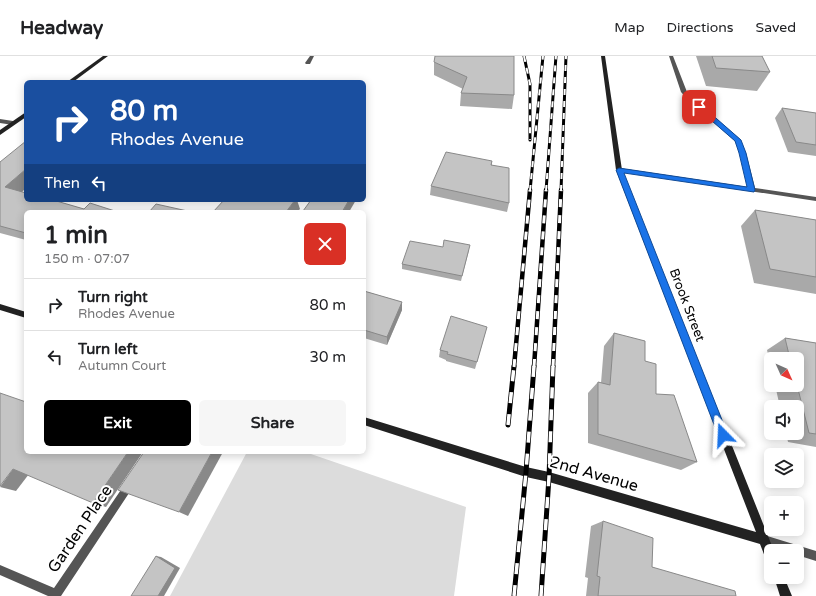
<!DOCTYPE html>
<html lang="en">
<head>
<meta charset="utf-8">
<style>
  :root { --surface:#fff; --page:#f6f6f6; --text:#202124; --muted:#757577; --line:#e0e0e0; --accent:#000 }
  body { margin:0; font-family:"Varela Round",sans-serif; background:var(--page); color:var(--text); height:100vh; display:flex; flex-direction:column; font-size:15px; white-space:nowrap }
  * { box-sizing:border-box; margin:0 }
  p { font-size:13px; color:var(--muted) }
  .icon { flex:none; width:22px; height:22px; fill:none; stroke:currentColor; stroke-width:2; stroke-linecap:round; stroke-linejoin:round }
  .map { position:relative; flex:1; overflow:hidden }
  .side { position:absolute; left:24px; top:154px; width:342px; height:244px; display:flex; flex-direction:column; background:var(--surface); border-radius:6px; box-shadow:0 2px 10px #0003 }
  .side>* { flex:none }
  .hud { position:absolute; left:24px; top:24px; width:342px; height:122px; border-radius:6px; box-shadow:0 2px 10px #0003; background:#1a4fa0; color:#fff; overflow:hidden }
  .needle { width:26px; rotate:135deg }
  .controls { position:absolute; left:764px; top:296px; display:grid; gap:8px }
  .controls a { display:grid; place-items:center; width:40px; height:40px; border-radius:6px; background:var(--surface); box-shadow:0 2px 10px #0003; font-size:20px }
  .pin { position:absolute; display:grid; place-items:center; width:34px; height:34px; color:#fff; margin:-17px; border-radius:8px; box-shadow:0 2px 6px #0006 }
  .me { position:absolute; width:44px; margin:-22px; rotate:339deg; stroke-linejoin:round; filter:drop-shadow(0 0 3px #0008) }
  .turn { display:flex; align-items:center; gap:14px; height:84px; padding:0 20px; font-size:18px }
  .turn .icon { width:52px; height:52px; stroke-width:2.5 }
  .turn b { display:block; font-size:28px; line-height:34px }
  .then { display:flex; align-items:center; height:38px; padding:0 20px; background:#0003; gap:8px; font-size:15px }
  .round { display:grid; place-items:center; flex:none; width:42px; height:42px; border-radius:6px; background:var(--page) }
  .overview { display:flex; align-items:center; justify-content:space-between; height:68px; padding:0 20px }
  h1 { font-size:24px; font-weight:700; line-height:30px }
  .cta { display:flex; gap:8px; margin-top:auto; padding:8px 20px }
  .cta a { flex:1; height:46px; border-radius:6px; background:var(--accent); color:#fff; font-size:16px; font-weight:700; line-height:46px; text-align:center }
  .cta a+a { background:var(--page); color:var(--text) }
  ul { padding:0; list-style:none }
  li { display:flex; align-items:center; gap:12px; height:52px; padding:0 20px; border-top:1px solid var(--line) }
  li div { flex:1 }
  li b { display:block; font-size:15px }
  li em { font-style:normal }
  header { display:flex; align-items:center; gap:24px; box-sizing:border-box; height:56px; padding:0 20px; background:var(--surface); border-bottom:1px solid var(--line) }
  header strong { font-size:19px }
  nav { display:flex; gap:22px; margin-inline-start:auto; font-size:14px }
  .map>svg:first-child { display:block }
  .green { fill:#dcdcdc }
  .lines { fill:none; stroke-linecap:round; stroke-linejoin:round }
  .lane { fill:#555; fill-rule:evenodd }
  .street { fill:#555; fill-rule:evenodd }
  .secondary { fill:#222; fill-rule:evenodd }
  .rail-far2-casing { stroke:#000; stroke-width:3 }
  .rail-far1-casing { stroke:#000; stroke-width:4.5 }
  .rail-casing { stroke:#000; stroke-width:5 }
  .rail-far2 { stroke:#fff; stroke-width:2; stroke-dasharray:6; stroke-linecap:butt }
  .rail-far1 { stroke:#fff; stroke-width:3; stroke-dasharray:8; stroke-linecap:butt }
  .rail { stroke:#fff; stroke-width:3.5; stroke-dasharray:11; stroke-linecap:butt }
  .wall { fill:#a9a9a9 }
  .shaded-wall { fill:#898989 }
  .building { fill:#c4c4c4; stroke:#898989 }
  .route { fill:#1a73e8; stroke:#114b97 }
  .labels { text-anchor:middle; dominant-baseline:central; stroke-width:4; stroke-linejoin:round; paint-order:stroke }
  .street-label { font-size:13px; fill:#000; stroke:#fff }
  .near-street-label { font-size:16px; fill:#000; stroke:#fff }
</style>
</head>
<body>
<header>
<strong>Headway</strong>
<nav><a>Map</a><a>Directions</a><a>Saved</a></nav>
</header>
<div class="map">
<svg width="816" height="540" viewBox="0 0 816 540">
  <rect width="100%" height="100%" fill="#fff"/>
  <polygon class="green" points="247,396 305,396 466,451 454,540 170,540"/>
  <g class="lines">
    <g class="lane">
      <polygon points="310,0 314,0 310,8 306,8 305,7"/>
      <polygon points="0,63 13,65 16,67 13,69 0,67"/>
    </g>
    <g class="street">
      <polygon points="669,0 673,0 687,36 692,42 740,83 746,97 755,132 816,141 816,145 617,115 616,114 619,112 748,131 740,97 735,85 688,44 681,36"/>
      <polygon points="130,423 133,425 135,428 133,431 61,540 48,540 0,519 0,509 54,532 127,425"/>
      <polygon points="764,479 816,495 816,505 797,499 797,495 783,495 760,488 759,484 760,480"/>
    </g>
    <g class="secondary">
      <polygon points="103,0 108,0 73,26 67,26"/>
      <polygon points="601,0 605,0 622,114 774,495 771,495 771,507 767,506 760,488 549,426 526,421 364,369 364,361 526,411 549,416 756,476 616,114"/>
      <polygon points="26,56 26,61 0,79 0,74"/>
      <polygon points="0,248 26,256 26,262 0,254"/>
      <polygon points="774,521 784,521 792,540 780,540"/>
    </g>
    <defs>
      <g id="rail-far2">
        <polyline points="524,0 530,28 530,84"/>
        <polyline points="530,135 543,0"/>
        <polyline points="546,135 556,0"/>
        <polyline points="561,135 566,0"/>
      </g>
      <g id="rail-far1">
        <polyline points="514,311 530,134"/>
        <polyline points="534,311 546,134"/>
        <polyline points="553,311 561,134"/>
      </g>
      <g id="rail">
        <polyline points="508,369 514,310"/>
        <polyline points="514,540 526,416 534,310"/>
        <polyline points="541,540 549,421 553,310"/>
      </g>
    </defs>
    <use href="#rail-far2" class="rail-far2-casing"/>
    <use href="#rail-far1" class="rail-far1-casing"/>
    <use href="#rail" class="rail-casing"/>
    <use href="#rail-far2" class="rail-far2"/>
    <use href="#rail-far1" class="rail-far1"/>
    <use href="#rail" class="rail"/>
  </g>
  <g class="wall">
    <polygon points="696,0 762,0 770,16 757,35 706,30"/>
    <polygon points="434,6 514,39 512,53 460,50 461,37 463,33 434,19"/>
    <polygon points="782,52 816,57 816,100 788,96 775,62"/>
    <polygon points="492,105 492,109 509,147 507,156 430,139 431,130"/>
    <polygon points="0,106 22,136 84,153 118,156 26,156 26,184 0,177"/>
    <polygon points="755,154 816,164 816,238 754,227 741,170"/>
    <polygon points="443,191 469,194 461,225 402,213 402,208"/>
    <polygon points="364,235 402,246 402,254 387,289 364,282"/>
    <polygon points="487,271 475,313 446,305 446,304 439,301 440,294"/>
    <polygon points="614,277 645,305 656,338 697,406 681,414 588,387 588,337 598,326 601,327 604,290"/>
    <polygon points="785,282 816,287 816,391 788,386 786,377 797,377 797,351 780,351 775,329 797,329 797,303 771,303 771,312 767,294"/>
    <polygon points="603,465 652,511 736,540 586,540 588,522 585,521 591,470"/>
  </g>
  <g class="shaded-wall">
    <polygon points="26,113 26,132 16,142 5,131"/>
    <polygon points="295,144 297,144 300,153 297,156 286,156"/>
    <polygon points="349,144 356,144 349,156 342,156"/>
    <polygon points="402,246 402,254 387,289 387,281"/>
    <polygon points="128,396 143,396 106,451 93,447"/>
    <polygon points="212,396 223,396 188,460 179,456"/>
    <polygon points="13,413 29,418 16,435 0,431"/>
    <polygon points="156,500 161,501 180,512 164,540 158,540"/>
  </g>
  <g class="building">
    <polygon points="435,0 514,0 514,39 461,37 467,21 434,6"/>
    <polygon points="712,0 762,0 770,16 716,12"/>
    <polygon points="782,52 816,57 816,89 796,86"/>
    <polygon points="26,85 26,113 5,131 26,137 26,144 53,144 84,153 90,147 118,156 26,156 26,177 0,170 0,106"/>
    <polygon points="446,96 492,105 491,109 509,112 509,147 431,130"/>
    <polygon points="224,144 295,144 286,156 213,156"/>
    <polygon points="311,144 349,144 342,156 306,156 303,155"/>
    <polygon points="156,148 192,156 149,156"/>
    <polygon points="755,154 816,164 816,221 770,213"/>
    <polygon points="444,184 470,189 462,220 402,208 410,185 443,191"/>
    <polygon points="364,235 402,246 387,281 364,274"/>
    <polygon points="451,260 487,271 477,306 447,298 448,296 440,294"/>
    <polygon points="614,277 645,285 645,305 656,308 656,338 674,339 697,406 598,378 598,326 610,329"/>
    <polygon points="785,282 816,287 816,378 809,377 797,329 797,303 790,303"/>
    <polygon points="0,337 26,346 26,396 128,396 93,447 13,413 0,430"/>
    <polygon points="144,396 212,396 179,456 118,434"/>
    <polygon points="603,465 653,482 652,511 735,535 736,540 598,540 600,521 597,520"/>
    <polygon points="156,500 175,512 158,540 131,540"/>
  </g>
  <polygon class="route" points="697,49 701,49 741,84 746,97 755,134 754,136 624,117 728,379 727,382 723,384 719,382 718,379 616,114 619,112 747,131 739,97 735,85 697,52"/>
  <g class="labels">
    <g class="street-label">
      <text transform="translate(687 249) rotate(69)">Brook Street</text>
    </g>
    <g class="near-street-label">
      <text transform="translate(594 418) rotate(16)">2nd Avenue</text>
      <text transform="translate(80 473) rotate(-56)">Garden Place</text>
    </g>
  </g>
</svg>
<div class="controls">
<a><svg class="needle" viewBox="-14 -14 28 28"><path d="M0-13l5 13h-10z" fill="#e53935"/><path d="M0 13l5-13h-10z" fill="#757577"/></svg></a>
<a><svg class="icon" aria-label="sound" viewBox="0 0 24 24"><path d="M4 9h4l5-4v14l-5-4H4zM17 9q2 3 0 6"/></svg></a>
<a><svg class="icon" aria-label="layers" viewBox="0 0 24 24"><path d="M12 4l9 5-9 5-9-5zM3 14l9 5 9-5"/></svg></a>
<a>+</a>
<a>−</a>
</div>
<div class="pin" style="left:699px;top:51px;background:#d93025"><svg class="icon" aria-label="arrive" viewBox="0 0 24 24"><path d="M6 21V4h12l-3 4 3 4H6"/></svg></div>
<svg class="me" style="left:723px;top:379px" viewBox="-20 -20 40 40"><path d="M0-17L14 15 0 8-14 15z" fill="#1a73e8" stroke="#fff" stroke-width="4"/></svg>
<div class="hud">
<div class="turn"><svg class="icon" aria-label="right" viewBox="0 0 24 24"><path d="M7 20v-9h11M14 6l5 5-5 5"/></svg><div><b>80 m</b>Rhodes Avenue</div></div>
<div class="then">Then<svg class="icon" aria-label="left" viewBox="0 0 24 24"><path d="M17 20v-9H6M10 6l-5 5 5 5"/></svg></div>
</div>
<section class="side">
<div class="overview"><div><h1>1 min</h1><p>150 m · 07:07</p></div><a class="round" style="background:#d93025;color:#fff"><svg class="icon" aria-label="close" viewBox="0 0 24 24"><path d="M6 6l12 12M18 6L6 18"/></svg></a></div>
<ul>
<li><svg class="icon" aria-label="right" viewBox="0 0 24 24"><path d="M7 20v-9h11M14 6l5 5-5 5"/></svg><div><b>Turn right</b><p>Rhodes Avenue</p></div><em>80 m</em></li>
<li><svg class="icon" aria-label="left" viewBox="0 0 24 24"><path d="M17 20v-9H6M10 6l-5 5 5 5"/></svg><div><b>Turn left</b><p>Autumn Court</p></div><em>30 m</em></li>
</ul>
<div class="cta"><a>Exit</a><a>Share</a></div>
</section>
</div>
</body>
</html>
